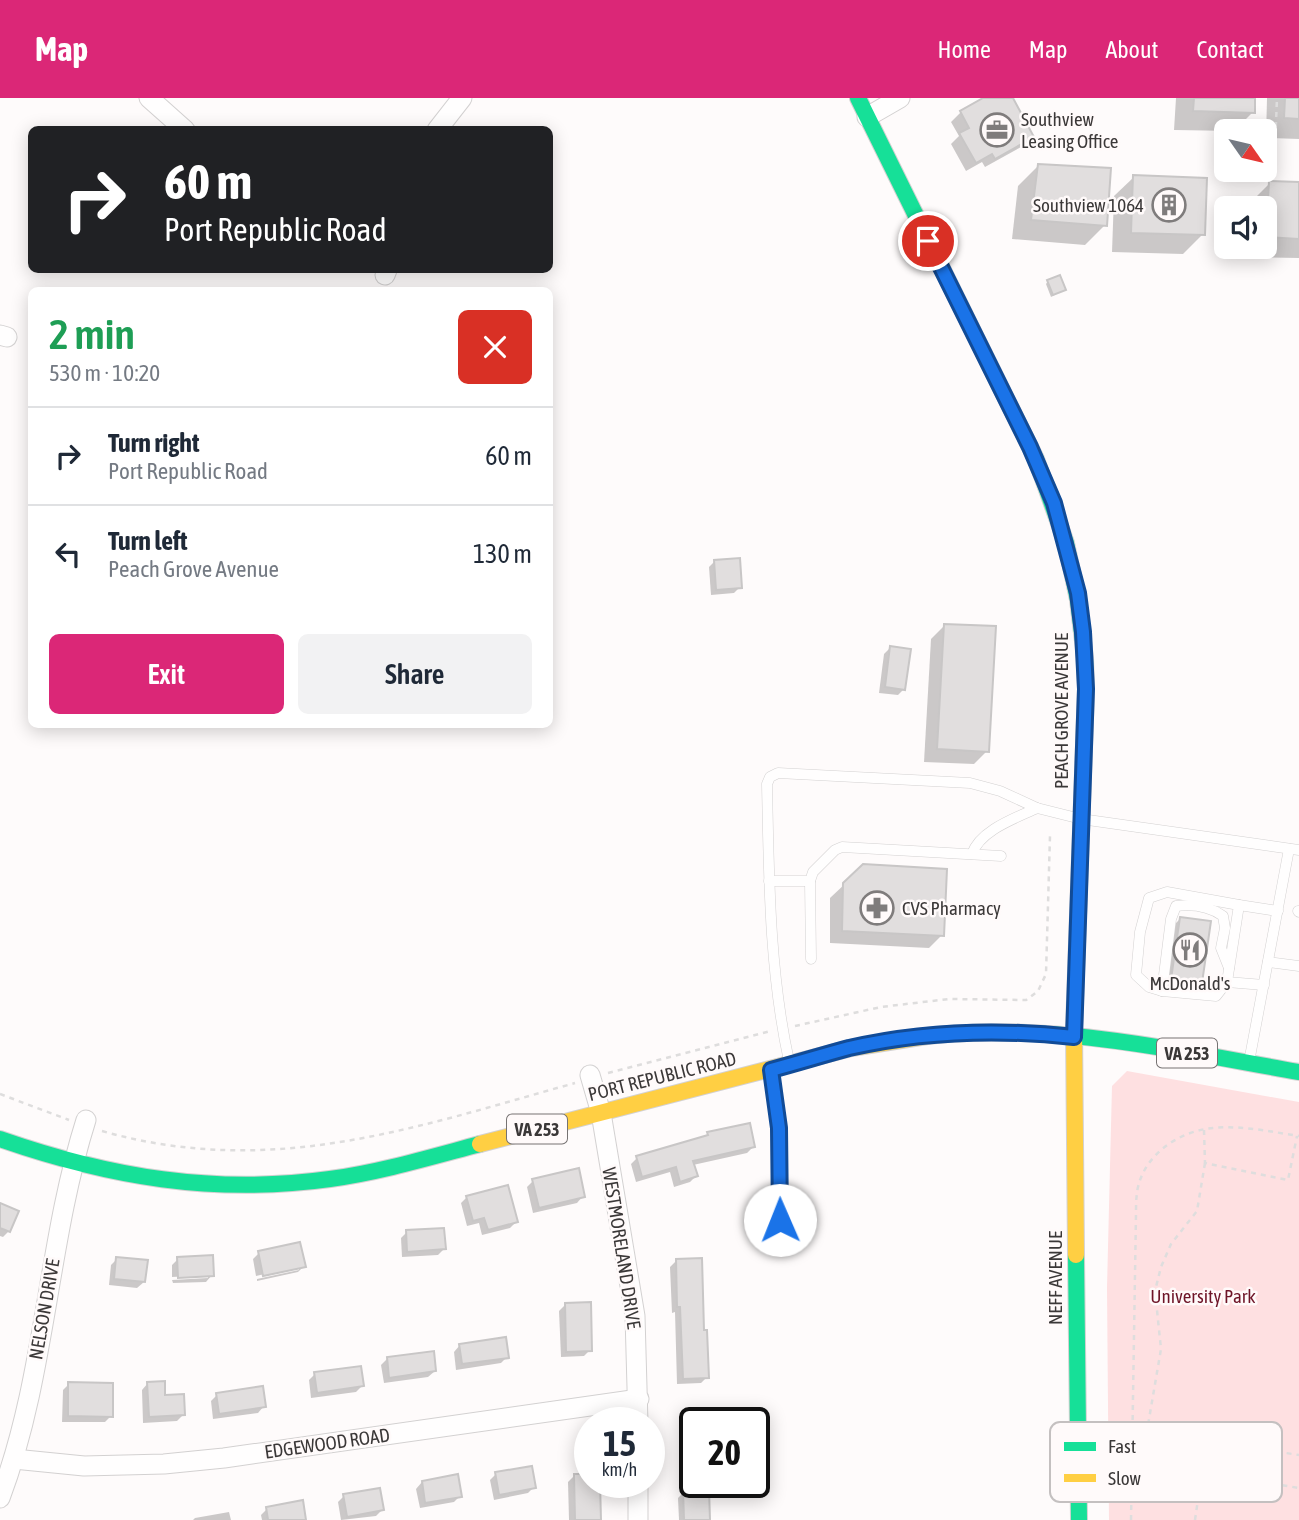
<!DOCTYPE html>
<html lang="en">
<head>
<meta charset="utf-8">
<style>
  :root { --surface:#fff; --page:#f2f2f3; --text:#1f2937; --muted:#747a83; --line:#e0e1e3; --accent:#db2777 }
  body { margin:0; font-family:"Asap Condensed",sans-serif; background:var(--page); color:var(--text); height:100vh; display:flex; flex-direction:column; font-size:26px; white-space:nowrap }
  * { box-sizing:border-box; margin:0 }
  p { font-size:23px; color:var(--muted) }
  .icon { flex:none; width:38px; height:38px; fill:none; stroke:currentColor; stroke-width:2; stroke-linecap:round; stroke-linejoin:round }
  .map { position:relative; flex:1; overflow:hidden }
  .panel { position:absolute; left:28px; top:189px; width:525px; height:441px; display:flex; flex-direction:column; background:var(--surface); border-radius:10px; box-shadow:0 4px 18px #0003 }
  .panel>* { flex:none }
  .banner { position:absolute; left:28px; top:28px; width:525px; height:147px; border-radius:10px; box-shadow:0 4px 18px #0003; background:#202124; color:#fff; overflow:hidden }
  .needle { width:46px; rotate:124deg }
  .fabs { position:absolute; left:1214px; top:21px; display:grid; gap:14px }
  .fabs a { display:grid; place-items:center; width:63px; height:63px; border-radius:10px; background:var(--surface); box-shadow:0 4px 18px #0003; font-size:35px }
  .speed { position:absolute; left:574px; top:1309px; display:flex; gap:14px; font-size:35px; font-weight:700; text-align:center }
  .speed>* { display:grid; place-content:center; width:91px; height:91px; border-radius:50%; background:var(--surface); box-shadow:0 4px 18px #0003; line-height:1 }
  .speed small { font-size:18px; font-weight:400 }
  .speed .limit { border:4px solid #111; border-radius:10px; background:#fff; color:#111 }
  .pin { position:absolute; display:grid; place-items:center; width:60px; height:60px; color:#fff; margin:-30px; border:4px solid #fff; border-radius:50%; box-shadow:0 2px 7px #0007 }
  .me { position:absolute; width:77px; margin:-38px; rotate:359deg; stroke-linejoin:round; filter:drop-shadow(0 0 5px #0008) }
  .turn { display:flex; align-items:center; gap:24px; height:147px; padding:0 21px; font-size:32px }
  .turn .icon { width:91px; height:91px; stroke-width:2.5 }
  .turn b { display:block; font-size:49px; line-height:60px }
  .round { display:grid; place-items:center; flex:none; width:74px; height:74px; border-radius:10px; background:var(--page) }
  .headline { display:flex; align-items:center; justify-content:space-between; height:119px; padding:0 21px }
  h1 { font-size:42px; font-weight:600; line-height:52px; color:#1e9e55 }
  .primary-button { display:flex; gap:14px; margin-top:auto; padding:14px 21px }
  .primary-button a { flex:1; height:80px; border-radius:10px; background:var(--accent); color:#fff; font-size:28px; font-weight:600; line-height:80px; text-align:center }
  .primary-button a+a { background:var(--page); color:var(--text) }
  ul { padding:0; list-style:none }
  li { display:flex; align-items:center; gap:21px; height:98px; padding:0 21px; border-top:2px solid var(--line) }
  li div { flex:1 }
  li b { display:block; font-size:26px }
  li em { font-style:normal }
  header { display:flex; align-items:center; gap:42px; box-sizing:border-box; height:98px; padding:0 35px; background:var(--accent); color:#fff }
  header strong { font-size:33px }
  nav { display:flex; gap:38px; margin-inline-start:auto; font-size:24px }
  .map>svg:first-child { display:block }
  .green { fill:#fee0e1 }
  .shadow { fill:#0003 }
  .building { fill:#e1dede; stroke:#c8c6c6; stroke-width:2 }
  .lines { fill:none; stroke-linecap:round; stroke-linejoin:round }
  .lane-casing { stroke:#d3d1d1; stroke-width:11 }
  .street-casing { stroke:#d3d1d1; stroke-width:21 }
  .fast-casing { stroke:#d3d1d1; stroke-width:18 }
  .slow-casing { stroke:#d3d1d1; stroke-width:18 }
  .path { stroke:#dedddd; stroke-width:2.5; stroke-dasharray:5 5; stroke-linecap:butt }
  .lane { stroke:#fffefe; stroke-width:10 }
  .street { stroke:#fffefe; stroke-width:19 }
  .fast { stroke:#16e098; stroke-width:16 }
  .slow { stroke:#ffcf43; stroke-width:16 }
  .route-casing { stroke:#114b97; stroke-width:18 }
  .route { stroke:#1a73e8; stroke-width:12 }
  .labels { text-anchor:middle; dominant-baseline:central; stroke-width:5; stroke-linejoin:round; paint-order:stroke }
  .shield { fill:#fffafa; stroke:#767272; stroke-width:2 }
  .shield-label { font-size:18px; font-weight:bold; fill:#3b3838 }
  .poi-label { font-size:19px; fill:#3b3838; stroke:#fffafa; text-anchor:start }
  .street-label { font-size:19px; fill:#3b3838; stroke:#fffafa }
  .park-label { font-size:19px; fill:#6e1528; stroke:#fffafa }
  .key { fill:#fffafa; stroke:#c4c0c0; stroke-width:2 }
  .key-label { font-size:19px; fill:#3b3838 }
</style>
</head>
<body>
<header>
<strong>Map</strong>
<nav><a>Home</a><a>Map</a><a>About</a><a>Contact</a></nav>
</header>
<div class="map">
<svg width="1299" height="1422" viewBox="0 0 1299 1422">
  <rect width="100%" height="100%" fill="#fefbfb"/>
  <polygon class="green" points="1127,973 1299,1004 1299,1422 1109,1422 1107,1190 1112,988"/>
  <g class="shadow">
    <polygon points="987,0 1011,0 1032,39 1023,48 985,69 982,64 966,73 951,46 959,38 951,24 961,14"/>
    <polygon points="1176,0 1254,0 1253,14 1234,33 1174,32"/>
    <polygon points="1267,0 1299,0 1299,41 1266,40"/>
    <polygon points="1038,68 1105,127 1085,147 1012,141 1018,88"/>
    <polygon points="1134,79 1203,136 1183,156 1112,154 1114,98"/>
    <polygon points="1270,85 1299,85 1299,160 1247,159 1247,149 1265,149 1265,110 1250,110 1250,105"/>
    <polygon points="1048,183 1064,192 1051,199 1046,186"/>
    <polygon points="715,463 740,489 734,495 711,497 709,469"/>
    <polygon points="944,528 987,653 974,666 924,664 931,541"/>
    <polygon points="890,550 904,591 898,597 879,595 884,556"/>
    <polygon points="864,768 942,837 929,850 830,845 830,800"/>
    <polygon points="1180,821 1201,884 1191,894 1162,890 1171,830"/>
    <polygon points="708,1035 753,1049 747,1055 693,1067 696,1078 690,1084 674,1089 670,1074 636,1084 631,1066 637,1060 703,1041"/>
    <polygon points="533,1083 583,1098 577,1105 533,1115 527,1089"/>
    <polygon points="467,1099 516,1124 510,1130 482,1137 479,1125 467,1128 461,1105"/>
    <polygon points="0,1107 9,1133 3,1139 0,1138"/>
    <polygon points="407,1134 444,1151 438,1157 402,1159 401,1140"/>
    <polygon points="259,1155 304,1168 298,1174 257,1183 257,1181 299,1172 299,1168 256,1178 253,1161"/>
    <polygon points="117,1161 144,1184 137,1190 109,1187 111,1167"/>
    <polygon points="178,1161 212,1177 206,1184 173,1185 172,1182 208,1180 208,1177 172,1179 172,1167"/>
    <polygon points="676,1163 702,1234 707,1279 701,1285 677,1286 675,1214 672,1215 670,1169"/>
    <polygon points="565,1207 590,1252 584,1258 561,1259 559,1213"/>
    <polygon points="460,1247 507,1259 501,1265 456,1272 454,1254"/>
    <polygon points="387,1261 435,1273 428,1279 384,1285 381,1267"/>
    <polygon points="315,1276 362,1288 356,1294 311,1300 309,1282"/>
    <polygon points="148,1285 183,1317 177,1323 143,1325 142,1292"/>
    <polygon points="69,1286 111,1318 105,1324 62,1324 63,1292"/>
    <polygon points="217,1297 264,1308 258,1315 213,1321 211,1303"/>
    <polygon points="496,1376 534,1389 528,1395 494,1402 490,1382"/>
    <polygon points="574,1378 590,1384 599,1422 569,1422 568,1384"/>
    <polygon points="422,1384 460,1398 454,1404 420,1410 416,1391"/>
    <polygon points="684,1394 708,1422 679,1422 678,1400"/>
    <polygon points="344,1398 382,1412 376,1418 341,1422 338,1404"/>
    <polygon points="267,1411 304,1422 262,1422 261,1417"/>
    <polygon points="229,1414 231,1422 193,1422 195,1420"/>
  </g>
  <g class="building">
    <polygon points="983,0 1013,0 1034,39 995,61 992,56 976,65 959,35 969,30 960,13"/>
    <polygon points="1194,0 1255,0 1255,15 1193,13"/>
    <polygon points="1285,0 1299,0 1299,21 1284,20"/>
    <polygon points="1038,66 1111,70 1107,128 1031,122"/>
    <polygon points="1133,77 1207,80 1205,137 1131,135"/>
    <polygon points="1269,83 1299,84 1299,141 1266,139"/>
    <polygon points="1060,177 1066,192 1053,197 1047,182"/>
    <polygon points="740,460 742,490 716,492 714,462"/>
    <polygon points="944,526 996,528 989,654 937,651"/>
    <polygon points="890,548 911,551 905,592 885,589"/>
    <polygon points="863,766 947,771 944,838 842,833 843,785"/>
    <polygon points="1180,819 1211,823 1202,885 1171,881"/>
    <polygon points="750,1025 755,1049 693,1063 698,1078 680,1084 676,1069 642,1079 636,1058 708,1037 707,1034"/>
    <polygon points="579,1070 585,1099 539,1110 532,1081"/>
    <polygon points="508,1087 518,1124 488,1132 484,1120 473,1123 466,1098"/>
    <polygon points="0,1105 19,1113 10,1134 0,1130"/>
    <polygon points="444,1130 446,1151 407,1154 406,1132"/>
    <polygon points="300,1144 306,1169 263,1178 258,1153"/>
    <polygon points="213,1157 214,1178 178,1180 177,1159"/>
    <polygon points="116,1159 148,1162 145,1184 114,1181"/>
    <polygon points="702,1160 704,1232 707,1232 709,1280 683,1281 680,1209 677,1209 676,1161"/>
    <polygon points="591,1204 592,1253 566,1254 565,1205"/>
    <polygon points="506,1239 509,1260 462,1266 459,1246"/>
    <polygon points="434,1253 436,1273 389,1280 387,1259"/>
    <polygon points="361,1268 364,1288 317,1295 314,1274"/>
    <polygon points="165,1283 165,1297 184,1296 185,1317 149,1319 147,1284"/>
    <polygon points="68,1284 113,1285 113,1319 68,1318"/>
    <polygon points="263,1288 266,1309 219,1316 216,1295"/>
    <polygon points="532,1368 536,1390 499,1397 495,1374"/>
    <polygon points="458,1376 462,1399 425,1405 422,1383"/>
    <polygon points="574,1376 590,1376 590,1384 600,1384 601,1422 575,1422"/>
    <polygon points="380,1390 384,1412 347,1419 343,1396"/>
    <polygon points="709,1391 710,1422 684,1422 683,1392"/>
    <polygon points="303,1402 306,1422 268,1422 266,1409"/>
  </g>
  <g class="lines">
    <defs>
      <g id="lane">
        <path d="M972,756C980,732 1016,720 1037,710"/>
        <polyline points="769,783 810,783"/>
        <polygon points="1167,794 1239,807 1227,884 1216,898 1162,893 1149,889 1136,877 1140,834 1149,800"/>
        <polyline points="1239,807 1278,813"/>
        <polyline points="1298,813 1299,814"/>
        <polyline points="811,861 810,783 813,774 835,752 842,749 1001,758"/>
        <polyline points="1268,864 1299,868"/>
        <polyline points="1227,884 1264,887"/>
        <path d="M1162,893L1171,821L1176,808C1193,806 1209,808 1223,818L1225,830L1221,850L1229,870"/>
        <path d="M789,963C769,872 769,778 767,686L770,679L778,675L970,685L1000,693L1037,710L1081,721L1299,752"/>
        <polyline points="1249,964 1289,751"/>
        <polyline points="771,972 778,1030 780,1122"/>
      </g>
      <g id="street">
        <polyline points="149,0 185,32"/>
        <polyline points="867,19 900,0"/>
        <polyline points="437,32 462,0"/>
        <polyline points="385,177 387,172"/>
        <polyline points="0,237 7,239"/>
        <polyline points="590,977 601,1015 635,1218 638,1325"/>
        <polyline points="14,1361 84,1368 164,1366 224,1360 639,1301"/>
        <path d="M0,1400C46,1278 47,1145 86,1022"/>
        <polyline points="638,1422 638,1384"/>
      </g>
      <g id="fast">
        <polyline points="858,0 1036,361 1066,445 1078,502 1085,560 1086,591 1074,931"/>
        <path d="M927,938C1055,924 1174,952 1299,974"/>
        <path d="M0,1041C109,1079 214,1097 330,1081C381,1074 431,1059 480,1046"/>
        <polyline points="1076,1157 1079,1422"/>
      </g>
      <g id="slow">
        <polyline points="1074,931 1076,1157"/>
        <polyline points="480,1046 851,950 927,938"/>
      </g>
    </defs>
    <use href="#lane" class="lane-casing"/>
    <use href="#street" class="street-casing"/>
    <use href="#fast" class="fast-casing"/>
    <use href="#slow" class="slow-casing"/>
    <g class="path">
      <polyline points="1275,49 1277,0"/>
      <polyline points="795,928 881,909 949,901 1026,902 1038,893 1046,876 1050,738"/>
      <polyline points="608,975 771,933"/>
      <polyline points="0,996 69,1022"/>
      <polyline points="1204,1032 1205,1065 1288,1082 1297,1038"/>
      <path d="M102,1033C271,1081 413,1030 575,985"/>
      <polyline points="1205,1065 1197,1113 1171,1146 1161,1169 1155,1193 1161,1251 1148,1327 1154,1335 1299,1357"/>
      <polyline points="1176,1336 1168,1351 1205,1360 1202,1374"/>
      <polyline points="1101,1367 1201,1384"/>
      <path d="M1131,1422L1136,1116C1136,1107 1136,1098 1138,1089C1146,1055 1180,1033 1213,1030C1241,1027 1272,1034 1299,1038"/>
      <polyline points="1195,1422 1202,1374 1299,1390"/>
    </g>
    <use href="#lane" class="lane"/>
    <use href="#street" class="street"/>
    <use href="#fast" class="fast"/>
    <use href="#slow" class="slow"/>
  </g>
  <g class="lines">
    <defs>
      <path id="route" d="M780,1122L779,1030L771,972C797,965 823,957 849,950C923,933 1000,931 1074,939L1086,591L1083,534L1078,495L1054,405L1030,349L928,143"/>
    </defs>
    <use href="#route" class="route-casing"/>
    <use href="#route" class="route"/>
  </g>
  <defs>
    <symbol id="office-ring" viewBox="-11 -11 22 22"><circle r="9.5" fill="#fffafa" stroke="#7f7c7c" stroke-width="1.5"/><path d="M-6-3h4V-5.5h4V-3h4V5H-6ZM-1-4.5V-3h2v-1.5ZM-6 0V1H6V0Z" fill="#7f7c7c"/></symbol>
    <symbol id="building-ring" viewBox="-11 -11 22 22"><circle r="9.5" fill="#fffafa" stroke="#7f7c7c" stroke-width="1.5"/><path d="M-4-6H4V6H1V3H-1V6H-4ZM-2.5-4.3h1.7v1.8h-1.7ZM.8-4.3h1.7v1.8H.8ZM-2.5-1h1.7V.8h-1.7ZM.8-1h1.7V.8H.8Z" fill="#7f7c7c"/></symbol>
    <symbol id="pharmacy-ring" viewBox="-11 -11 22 22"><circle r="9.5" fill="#fffafa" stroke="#7f7c7c" stroke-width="1.5"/><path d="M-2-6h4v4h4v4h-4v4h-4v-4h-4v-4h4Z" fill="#7f7c7c"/></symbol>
    <symbol id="restaurant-ring" viewBox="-11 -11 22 22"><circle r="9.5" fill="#fffafa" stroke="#7f7c7c" stroke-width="1.5"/><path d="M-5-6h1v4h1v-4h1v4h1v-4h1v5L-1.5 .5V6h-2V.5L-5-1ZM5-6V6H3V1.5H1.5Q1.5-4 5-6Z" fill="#7f7c7c"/></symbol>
  </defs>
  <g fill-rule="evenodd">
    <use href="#office-ring" x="978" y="13" width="38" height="38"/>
    <use href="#building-ring" x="1150" y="88" width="38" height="38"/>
    <use href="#pharmacy-ring" x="858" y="791" width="38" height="38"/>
    <use href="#restaurant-ring" x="1171" y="833" width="38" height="38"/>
  </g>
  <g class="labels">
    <g class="shield">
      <rect x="1157" y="940.5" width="60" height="29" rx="5"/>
      <rect x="507" y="1016.5" width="60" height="29" rx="5"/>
    </g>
    <g class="shield-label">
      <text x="1187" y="955">VA 253</text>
      <text x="537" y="1031">VA 253</text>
    </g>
    <g class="poi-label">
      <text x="1021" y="21">Southview<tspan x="1021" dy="22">Leasing Office</tspan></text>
      <text x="1144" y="107" text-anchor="end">Southview 1064</text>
      <text x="902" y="810">CVS Pharmacy</text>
      <text x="1190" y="885" text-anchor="middle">McDonald's</text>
    </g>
    <g class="street-label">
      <text transform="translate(1061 613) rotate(-90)">PEACH GROVE AVENUE</text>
      <text transform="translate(662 978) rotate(-14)">PORT REPUBLIC ROAD</text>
      <text transform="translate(622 1150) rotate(81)">WESTMORELAND DRIVE</text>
      <text transform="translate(1055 1180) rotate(-90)">NEFF AVENUE</text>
      <text transform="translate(44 1211) rotate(-80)">NELSON DRIVE</text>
      <text transform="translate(327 1345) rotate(-8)">EDGEWOOD ROAD</text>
    </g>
    <g class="park-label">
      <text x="1203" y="1198">University Park</text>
    </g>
  </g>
  <rect x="1050" y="1324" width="232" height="80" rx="10" class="key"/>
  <rect x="1064" y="1344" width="32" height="9" fill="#16e098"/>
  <rect x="1064" y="1376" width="32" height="8" fill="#ffcf43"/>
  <g class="key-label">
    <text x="1108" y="1355">Fast</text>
    <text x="1108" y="1387">Slow</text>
  </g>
</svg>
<div class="fabs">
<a><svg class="needle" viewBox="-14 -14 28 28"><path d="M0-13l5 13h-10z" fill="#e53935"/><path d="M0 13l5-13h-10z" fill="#747a83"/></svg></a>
<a><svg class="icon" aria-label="sound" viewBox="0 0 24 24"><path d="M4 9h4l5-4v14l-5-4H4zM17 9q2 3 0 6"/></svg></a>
</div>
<div class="speed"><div>15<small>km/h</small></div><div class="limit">20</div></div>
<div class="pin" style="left:928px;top:143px;background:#d93025"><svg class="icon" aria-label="arrive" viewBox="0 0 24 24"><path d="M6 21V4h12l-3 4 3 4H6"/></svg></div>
<svg class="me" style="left:780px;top:1122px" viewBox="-20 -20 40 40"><circle r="19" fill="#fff"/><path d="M0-13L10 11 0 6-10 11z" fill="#1a73e8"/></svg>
<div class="banner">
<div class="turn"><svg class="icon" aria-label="right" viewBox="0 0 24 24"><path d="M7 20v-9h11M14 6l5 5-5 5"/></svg><div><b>60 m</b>Port Republic Road</div></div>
</div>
<section class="panel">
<div class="headline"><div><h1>2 min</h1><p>530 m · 10:20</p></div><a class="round" style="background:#d93025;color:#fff"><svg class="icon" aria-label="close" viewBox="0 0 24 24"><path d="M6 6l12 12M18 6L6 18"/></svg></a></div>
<ul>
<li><svg class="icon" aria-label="right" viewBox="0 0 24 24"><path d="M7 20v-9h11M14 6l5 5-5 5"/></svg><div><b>Turn right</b><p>Port Republic Road</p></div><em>60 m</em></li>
<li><svg class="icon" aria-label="left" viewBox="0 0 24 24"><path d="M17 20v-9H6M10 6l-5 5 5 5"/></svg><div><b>Turn left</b><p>Peach Grove Avenue</p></div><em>130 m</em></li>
</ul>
<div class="primary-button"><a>Exit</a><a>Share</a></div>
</section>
</div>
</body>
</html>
